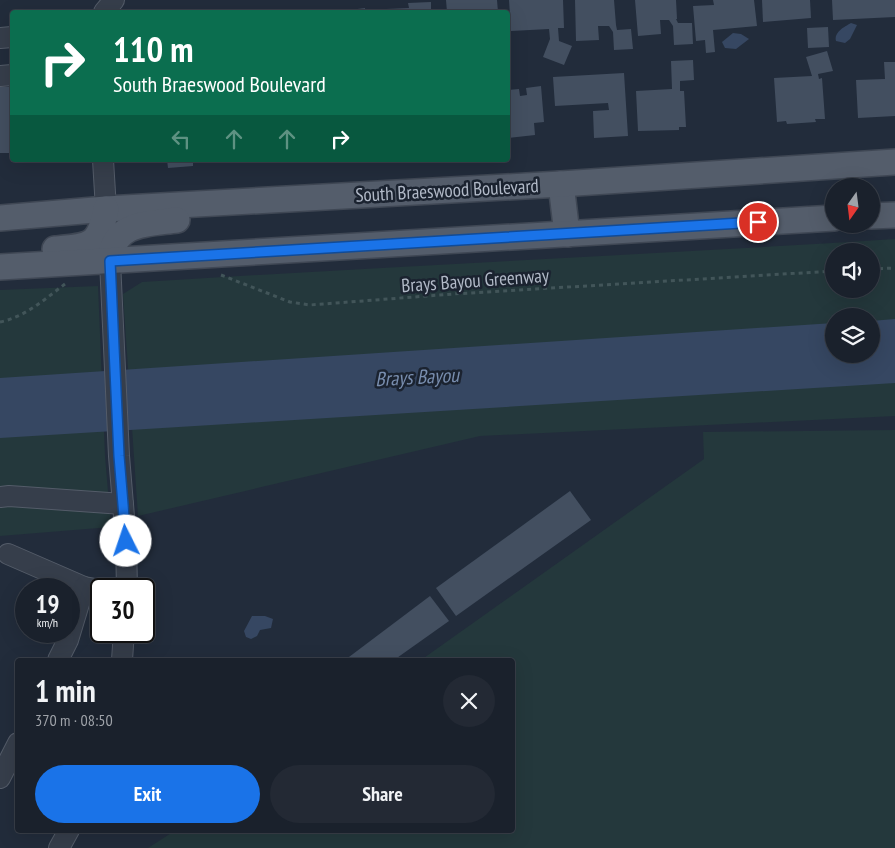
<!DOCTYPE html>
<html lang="en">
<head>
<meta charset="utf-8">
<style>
  :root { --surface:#1a212c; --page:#232934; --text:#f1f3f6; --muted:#9fa3a9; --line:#383e48; --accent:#1a73e8 }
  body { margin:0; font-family:"PT Sans Narrow",sans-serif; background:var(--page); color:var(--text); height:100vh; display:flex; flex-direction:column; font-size:19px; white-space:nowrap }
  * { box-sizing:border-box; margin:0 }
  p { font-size:16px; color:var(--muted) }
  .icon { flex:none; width:28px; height:28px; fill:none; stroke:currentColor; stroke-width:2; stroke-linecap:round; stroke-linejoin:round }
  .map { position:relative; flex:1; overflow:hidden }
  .details { position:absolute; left:15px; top:658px; width:500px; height:175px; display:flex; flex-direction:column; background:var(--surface); border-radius:5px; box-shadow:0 5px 20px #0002,0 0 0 1px var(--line) }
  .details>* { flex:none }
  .banner { position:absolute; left:10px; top:10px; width:500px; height:152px; border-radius:5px; box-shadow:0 5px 20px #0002,0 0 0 1px var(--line); background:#0b6e4f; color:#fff; overflow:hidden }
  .needle { width:32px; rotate:194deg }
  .tools { position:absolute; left:825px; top:178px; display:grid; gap:10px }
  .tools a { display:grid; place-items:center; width:55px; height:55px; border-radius:50%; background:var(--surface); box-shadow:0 5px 20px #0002,0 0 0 1px var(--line); font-size:25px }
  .speed { position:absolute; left:15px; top:578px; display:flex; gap:10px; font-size:25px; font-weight:700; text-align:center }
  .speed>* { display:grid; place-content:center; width:65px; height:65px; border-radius:50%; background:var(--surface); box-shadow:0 5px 20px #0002,0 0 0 1px var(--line); line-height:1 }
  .speed small { font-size:12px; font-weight:400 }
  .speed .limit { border:2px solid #111; border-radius:8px; background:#fff; color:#111 }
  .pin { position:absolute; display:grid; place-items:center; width:42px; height:42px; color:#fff; margin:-21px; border:2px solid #fff; border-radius:50%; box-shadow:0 1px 5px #0007 }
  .me { position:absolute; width:55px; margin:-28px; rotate:356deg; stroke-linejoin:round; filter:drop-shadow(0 0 4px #0008) }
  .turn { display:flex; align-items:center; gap:18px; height:105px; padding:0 20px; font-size:22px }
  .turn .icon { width:65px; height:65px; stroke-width:2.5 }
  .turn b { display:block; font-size:35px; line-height:42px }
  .lanes { display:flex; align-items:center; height:48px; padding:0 20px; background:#0003; justify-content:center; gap:25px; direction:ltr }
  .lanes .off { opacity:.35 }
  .round { display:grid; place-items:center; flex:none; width:52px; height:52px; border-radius:26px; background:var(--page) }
  .head { display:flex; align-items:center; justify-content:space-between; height:85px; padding:0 20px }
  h1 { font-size:30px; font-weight:600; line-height:38px }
  .cta { display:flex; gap:10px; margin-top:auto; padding:10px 20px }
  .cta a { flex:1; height:58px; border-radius:30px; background:var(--accent); color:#fff; font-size:20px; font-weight:600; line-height:58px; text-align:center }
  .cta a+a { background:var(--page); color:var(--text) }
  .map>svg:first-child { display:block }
  .green { fill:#24383c; fill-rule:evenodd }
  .water { fill:#364762 }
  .building { fill:#434f60 }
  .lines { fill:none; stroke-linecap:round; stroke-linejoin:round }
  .minor-casing { stroke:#545c69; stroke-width:22 }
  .major-casing { stroke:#3f4754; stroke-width:28 }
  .path { stroke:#425559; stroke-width:3; stroke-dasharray:4 4; stroke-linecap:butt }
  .minor { stroke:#363e4b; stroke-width:20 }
  .major { stroke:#545d6b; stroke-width:25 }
  .route-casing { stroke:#114b97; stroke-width:12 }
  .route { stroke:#1a73e8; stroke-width:9 }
  .labels { text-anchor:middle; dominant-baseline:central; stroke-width:5; stroke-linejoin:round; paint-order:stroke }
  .street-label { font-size:19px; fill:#b1b9c7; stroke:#1b2330 }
  .water-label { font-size:20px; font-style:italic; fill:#798eaf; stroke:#1b2330 }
</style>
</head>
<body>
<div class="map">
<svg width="895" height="848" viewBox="0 0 895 848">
  <rect width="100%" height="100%" fill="#222c3b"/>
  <g class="green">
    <path d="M895,239V416L480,436L138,516L123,294L142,282C393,266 644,255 895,239ZM834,251H871V289H834ZM834,316H871V354H834Z"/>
    <polygon points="98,286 105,456 111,527 0,536 0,290"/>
    <polygon points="895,430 895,848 148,848 176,830 512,830 512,660 421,660 704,459 703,432"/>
  </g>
  <g class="water">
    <path d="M851,23L857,25L850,39L845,43L836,41C834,32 844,27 851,23Z"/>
    <polygon points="733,33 741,34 749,39 736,49 725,48 722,42"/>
    <polygon points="895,319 895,383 0,438 0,378 834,323 834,354 871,354 871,321"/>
    <polygon points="252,616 265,616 273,619 271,628 260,630 257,636 251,639 246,637 244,631"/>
  </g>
  <g class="building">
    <polygon points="446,0 497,0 498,12 447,12"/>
    <polygon points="509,0 563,0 564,28 558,28 559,41 572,46 564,65 543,57 550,39 549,29 511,31"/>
    <polygon points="575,0 614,0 616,25 617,30 631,29 633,49 614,50 613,32 609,26 598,26 599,40 576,41"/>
    <polygon points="635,0 676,0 677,19 676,19 678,23 692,23 693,44 674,45 673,26 669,20 660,20 661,34 638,36"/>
    <polygon points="713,0 754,0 757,26 713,30 715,52 706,53 705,40 696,41 693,6 714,5"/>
    <polygon points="762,0 810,0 811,18 763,22"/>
    <polygon points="832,0 895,0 895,17 833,20"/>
    <polygon points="431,2 431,12 386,12 386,9 409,8 408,3"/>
    <polygon points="365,8 365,11 376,10 376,12 342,12 342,11"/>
    <polygon points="828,27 829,47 808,48 807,28"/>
    <polygon points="827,51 833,71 818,74 819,79 822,78 825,119 815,119 816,122 787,124 786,121 777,122 774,78 812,76 806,57"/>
    <polygon points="693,60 694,80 680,81 680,91 684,91 686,127 679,127 679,130 638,131 636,91 672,89 671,61"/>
    <polygon points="884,62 895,62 895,116 858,118 856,80 885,79"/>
    <polygon points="624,73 628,136 594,138 593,111 609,110 608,103 555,106 553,77"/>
    <polygon points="541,86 544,122 534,123 535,135 508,138 508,90 519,89 520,96 527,95 526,88"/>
    <rect x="0" y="87" width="12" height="66"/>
    <polygon points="167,160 193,160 193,166 168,168"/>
    <polygon points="570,491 591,520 456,616 436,588"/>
    <polygon points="430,596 449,621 394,660 345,660"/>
  </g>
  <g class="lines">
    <defs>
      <g id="minor">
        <polyline points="104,12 114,0"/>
        <polyline points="0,38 12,37"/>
        <polyline points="0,76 12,75"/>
        <polyline points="103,160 106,209"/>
        <polyline points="110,261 119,456 126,541 127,589"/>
        <polyline points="0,497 9,496 123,504"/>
        <polyline points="8,554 84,587 101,590"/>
        <polyline points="58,660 68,640 84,587"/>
        <polyline points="122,660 124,631"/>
        <polyline points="0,778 18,743"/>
        <polyline points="59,848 69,830"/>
      </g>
      <g id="major">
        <polyline points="561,184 567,234"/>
        <polyline points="871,216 895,215"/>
        <polyline points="0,218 106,209 561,184 895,162"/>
        <path d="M55,249C91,246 99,246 106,209"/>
        <path d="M110,261C113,222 147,224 177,220"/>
        <polyline points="0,267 834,218"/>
      </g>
    </defs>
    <use href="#minor" class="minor-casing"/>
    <use href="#major" class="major-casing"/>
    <g class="path">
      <polyline points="871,269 895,268"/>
      <polyline points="221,275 290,302 310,305 453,294 834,271"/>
      <path d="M0,322C25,317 45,299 65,284"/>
    </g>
    <use href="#minor" class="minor"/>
    <use href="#major" class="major"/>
  </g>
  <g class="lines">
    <defs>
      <polyline id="route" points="126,541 119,456 110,261 758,222"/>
    </defs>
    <use href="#route" class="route-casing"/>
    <use href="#route" class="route"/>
  </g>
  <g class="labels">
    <g class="street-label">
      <text transform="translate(447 190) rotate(-3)">South Braeswood Boulevard</text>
      <text transform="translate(475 280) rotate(-4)">Brays Bayou Greenway</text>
    </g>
    <g class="water-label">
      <text transform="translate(417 377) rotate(-3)">Brays Bayou</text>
    </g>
  </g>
</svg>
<div class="tools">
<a><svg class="needle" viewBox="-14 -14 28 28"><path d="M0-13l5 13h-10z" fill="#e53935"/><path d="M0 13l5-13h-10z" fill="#9fa3a9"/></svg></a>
<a><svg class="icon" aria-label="sound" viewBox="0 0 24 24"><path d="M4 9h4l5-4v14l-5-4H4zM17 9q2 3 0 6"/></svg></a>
<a><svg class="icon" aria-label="layers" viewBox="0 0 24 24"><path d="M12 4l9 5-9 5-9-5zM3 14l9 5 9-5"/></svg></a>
</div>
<div class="speed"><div>19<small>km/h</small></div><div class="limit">30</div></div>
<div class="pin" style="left:758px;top:222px;background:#d93025"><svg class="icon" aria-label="arrive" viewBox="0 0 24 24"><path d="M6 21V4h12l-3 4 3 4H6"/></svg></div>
<svg class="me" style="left:126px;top:541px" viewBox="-20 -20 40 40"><circle r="19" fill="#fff"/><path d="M0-13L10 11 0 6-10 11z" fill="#1a73e8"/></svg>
<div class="banner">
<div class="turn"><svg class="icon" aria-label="right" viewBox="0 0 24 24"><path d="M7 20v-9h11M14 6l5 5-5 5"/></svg><div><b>110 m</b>South Braeswood Boulevard</div></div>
<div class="lanes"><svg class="icon off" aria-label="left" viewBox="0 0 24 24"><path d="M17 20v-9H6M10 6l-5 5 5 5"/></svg><svg class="icon off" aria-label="ahead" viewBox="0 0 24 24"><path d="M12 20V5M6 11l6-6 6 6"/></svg><svg class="icon off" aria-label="ahead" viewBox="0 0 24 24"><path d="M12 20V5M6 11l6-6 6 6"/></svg><svg class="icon" aria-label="right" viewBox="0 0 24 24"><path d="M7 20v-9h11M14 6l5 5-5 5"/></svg></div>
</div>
<section class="details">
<div class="head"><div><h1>1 min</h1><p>370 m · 08:50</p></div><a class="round"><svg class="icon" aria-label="close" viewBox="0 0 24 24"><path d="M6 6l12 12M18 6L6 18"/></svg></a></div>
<div class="cta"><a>Exit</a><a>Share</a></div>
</section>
</div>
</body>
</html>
